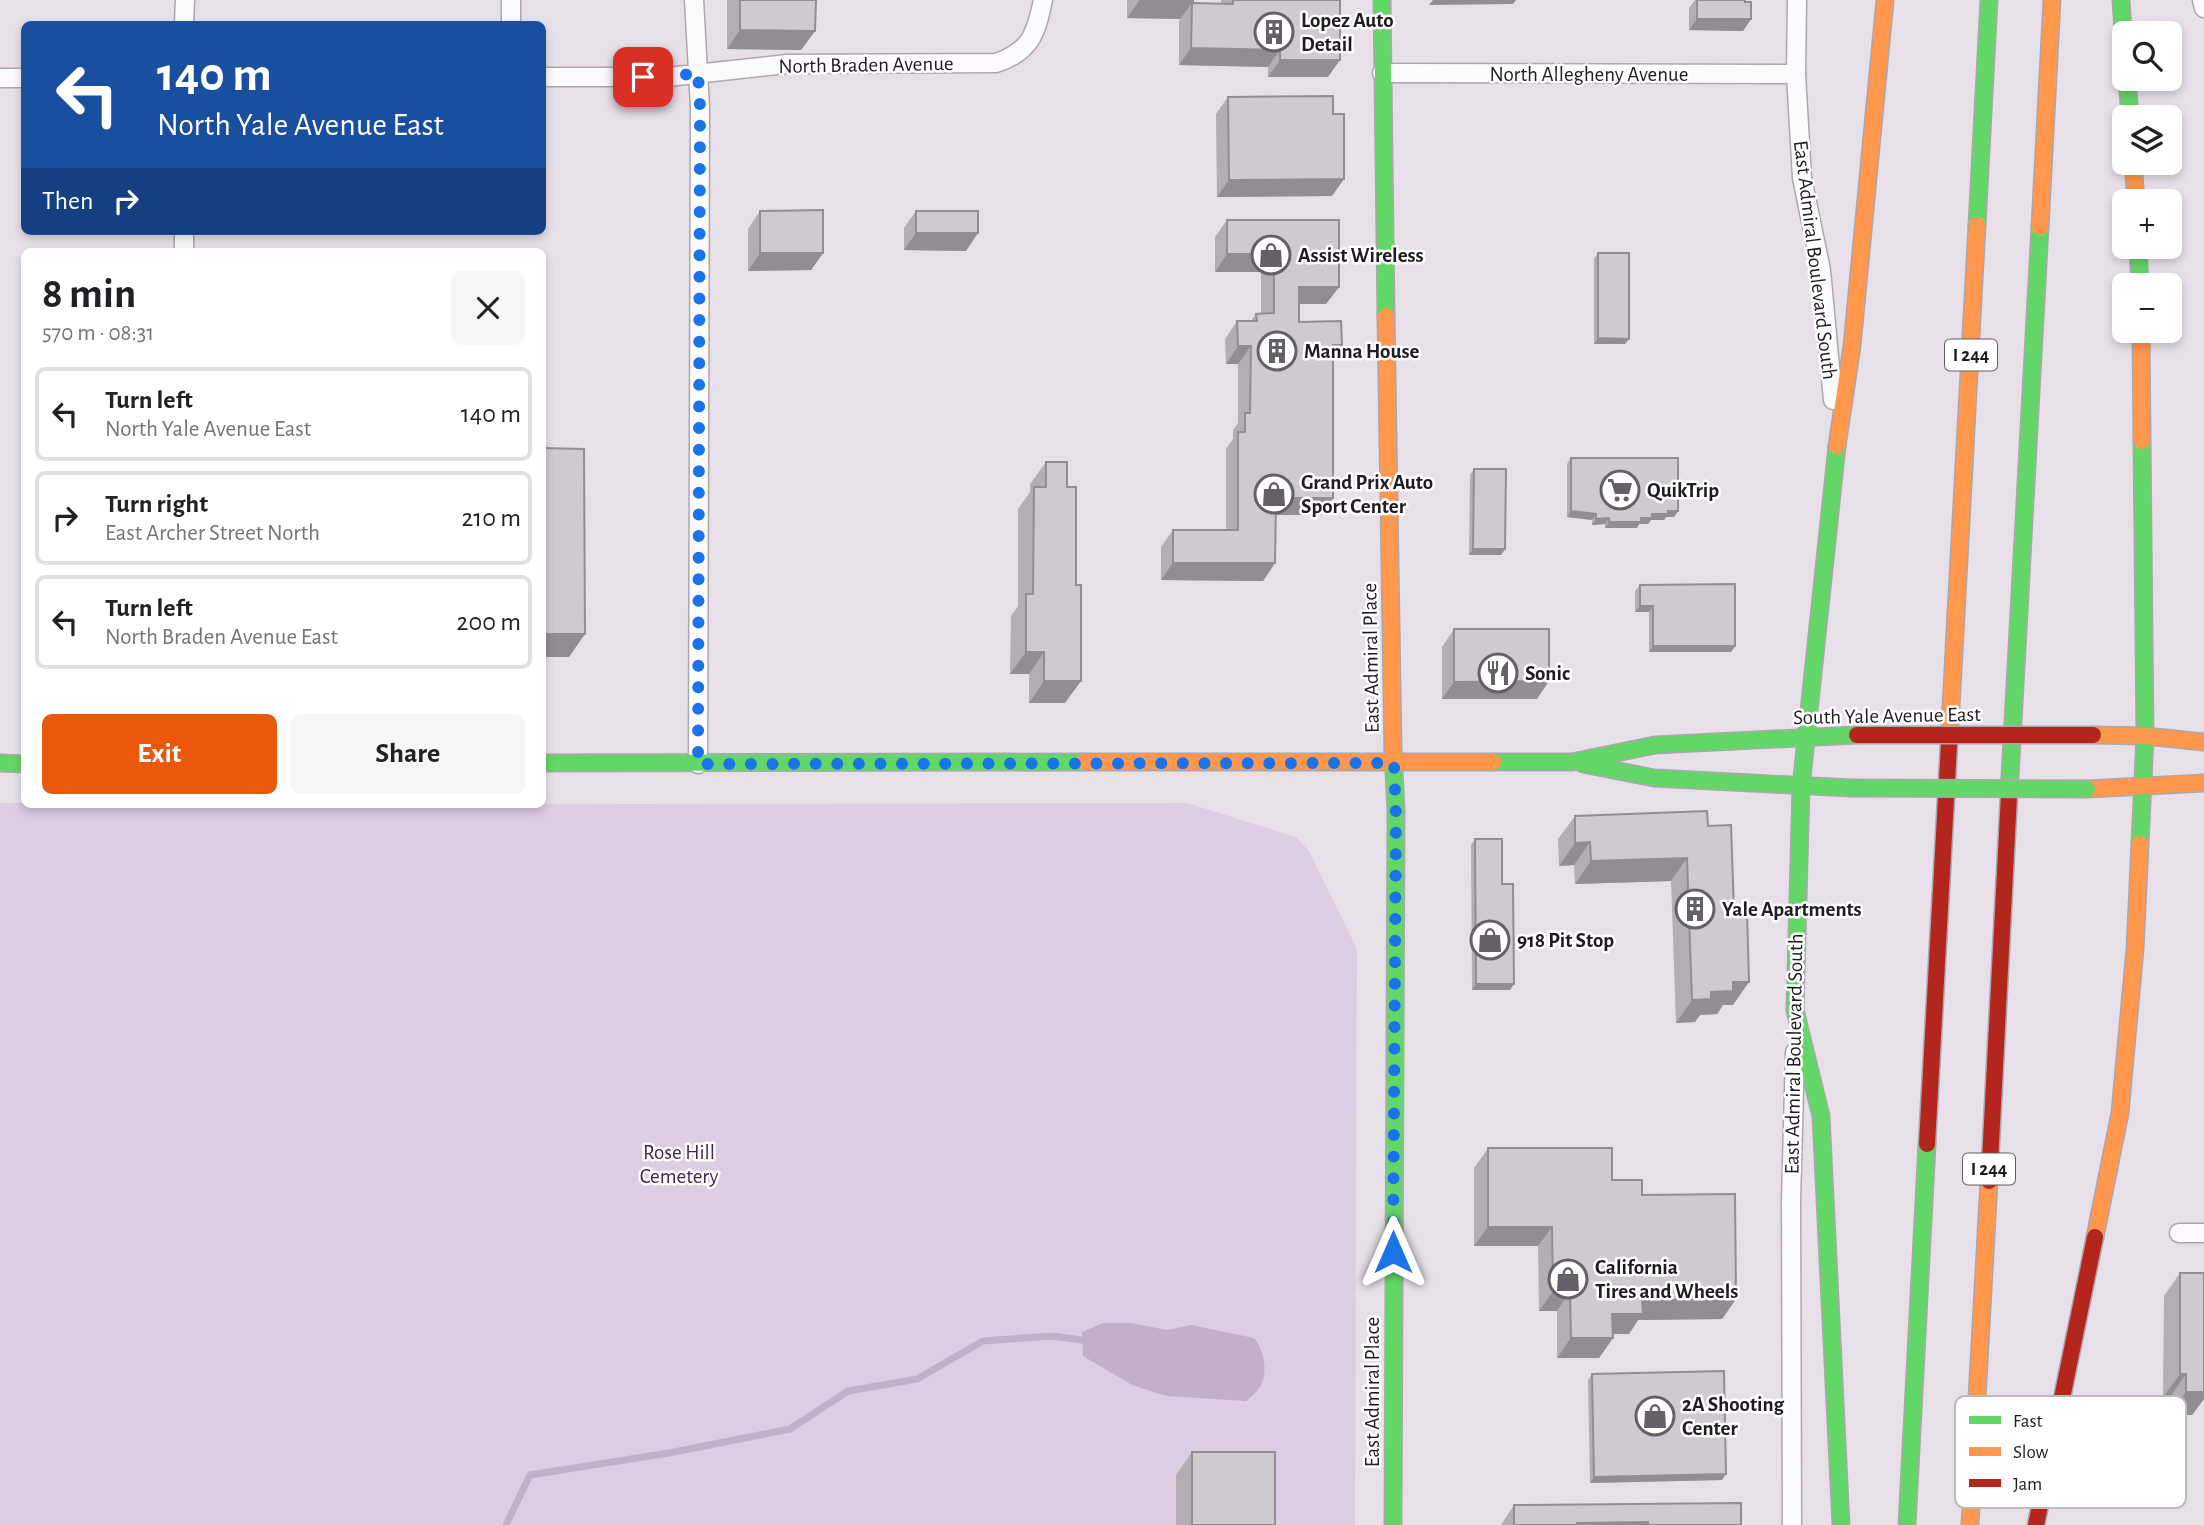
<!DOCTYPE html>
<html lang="en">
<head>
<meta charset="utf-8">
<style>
  :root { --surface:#fff; --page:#f6f6f6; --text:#202124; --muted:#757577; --line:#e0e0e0; --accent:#ea580c }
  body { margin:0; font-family:"Alegreya Sans",sans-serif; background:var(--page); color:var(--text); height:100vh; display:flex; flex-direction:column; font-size:26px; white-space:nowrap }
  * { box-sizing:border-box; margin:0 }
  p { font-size:23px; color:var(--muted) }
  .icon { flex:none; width:38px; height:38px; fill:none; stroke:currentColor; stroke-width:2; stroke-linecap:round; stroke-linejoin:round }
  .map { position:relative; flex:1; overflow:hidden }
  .details { position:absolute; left:21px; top:248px; width:525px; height:560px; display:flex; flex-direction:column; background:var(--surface); border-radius:10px; box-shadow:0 4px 10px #0003 }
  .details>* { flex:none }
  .top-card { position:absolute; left:21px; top:21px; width:525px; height:214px; border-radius:10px; box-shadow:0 4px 10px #0003; background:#1a4fa0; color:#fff; overflow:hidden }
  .controls { position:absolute; left:2112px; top:21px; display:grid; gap:14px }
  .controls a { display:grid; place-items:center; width:70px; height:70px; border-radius:10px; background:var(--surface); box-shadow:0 4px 10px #0003; font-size:35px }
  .pin { position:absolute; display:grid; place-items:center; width:60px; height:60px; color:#fff; margin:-30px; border-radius:14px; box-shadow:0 4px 10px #0006 }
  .me { position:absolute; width:77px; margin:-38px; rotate:0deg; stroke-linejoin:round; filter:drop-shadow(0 0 5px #0008) }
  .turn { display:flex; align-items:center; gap:24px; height:147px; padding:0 21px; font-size:32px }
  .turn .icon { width:91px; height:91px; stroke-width:2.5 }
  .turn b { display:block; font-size:49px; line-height:60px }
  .then { display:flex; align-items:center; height:66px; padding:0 21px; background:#0003; gap:14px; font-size:26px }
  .round { display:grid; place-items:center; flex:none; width:74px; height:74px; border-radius:10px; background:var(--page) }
  .overview { display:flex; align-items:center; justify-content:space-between; height:119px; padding:0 21px }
  h1 { font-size:42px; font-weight:700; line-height:52px }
  .primary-button { display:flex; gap:14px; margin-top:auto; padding:14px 21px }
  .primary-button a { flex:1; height:80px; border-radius:10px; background:var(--accent); color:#fff; font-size:28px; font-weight:700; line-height:80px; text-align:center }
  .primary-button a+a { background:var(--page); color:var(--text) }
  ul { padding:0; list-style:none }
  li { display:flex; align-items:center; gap:21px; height:94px; margin:0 14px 10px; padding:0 7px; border:4px solid var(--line); border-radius:10px }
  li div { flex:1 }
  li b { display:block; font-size:26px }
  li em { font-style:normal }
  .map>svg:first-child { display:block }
  .green { fill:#ddcde4 }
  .water { fill:#c3afcc }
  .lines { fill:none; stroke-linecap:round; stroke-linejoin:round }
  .stream { stroke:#c3afcc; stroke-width:7 }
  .street-casing { stroke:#aca7ae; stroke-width:21 }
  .fast-casing { stroke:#aca7ae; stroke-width:19 }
  .slow-casing { stroke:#aca7ae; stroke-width:19 }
  .jam-casing { stroke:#aca7ae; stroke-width:19 }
  .street { stroke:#fbfafc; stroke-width:18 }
  .fast { stroke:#63d668; stroke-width:16 }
  .slow { stroke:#ff974d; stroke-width:16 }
  .jam { stroke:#b3261e; stroke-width:16 }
  .fast-bridge-casing { stroke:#aca7ae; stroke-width:19; stroke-linecap:butt }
  .jam-bridge-casing { stroke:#aca7ae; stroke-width:19; stroke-linecap:butt }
  .fast-bridge { stroke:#63d668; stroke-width:16 }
  .jam-bridge { stroke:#b3261e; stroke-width:16 }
  .wall { fill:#b2aeb3 }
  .shaded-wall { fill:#918d92 }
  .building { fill:#cfcad0; stroke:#918d92; stroke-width:2 }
  .route { stroke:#1a73e8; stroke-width:12; stroke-dasharray:0 21.6 }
  .labels { text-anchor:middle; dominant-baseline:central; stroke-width:5; stroke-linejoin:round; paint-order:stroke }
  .shield { fill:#fff; stroke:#625f64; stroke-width:2 }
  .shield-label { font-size:19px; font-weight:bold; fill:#1f1b21 }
  .poi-label { font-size:21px; font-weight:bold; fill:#1f1b21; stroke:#fff; text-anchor:start }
  .street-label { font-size:21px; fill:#1f1b21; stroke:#fff }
  .park-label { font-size:21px; fill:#452252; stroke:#fff }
  .key { fill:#fff; stroke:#bcbbbc; stroke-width:2 }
  .key-label { font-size:19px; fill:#1f1b21 }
</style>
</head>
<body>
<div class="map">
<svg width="2204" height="1525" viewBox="0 0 2204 1525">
  <rect width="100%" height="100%" fill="#e7e0e9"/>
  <polygon class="green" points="0,803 24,803 24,805 1187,803 1296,837 1309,851 1357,949 1355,1525 0,1525"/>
  <path class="water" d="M1103,1323H1131L1167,1330L1191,1325L1254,1338C1263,1348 1268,1370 1262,1383C1259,1390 1252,1396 1246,1401L1166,1396L1132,1385L1083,1356L1082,1332Z"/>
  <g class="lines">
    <polyline class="stream" points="506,1525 530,1475 669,1453 790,1429 848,1391 917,1379 983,1341 1052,1336 1082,1340"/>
    <defs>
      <g id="street">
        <polyline points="694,0 700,107 698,764"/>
        <polyline points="1797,0 1796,74 1802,178 1821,270 1833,400"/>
        <polyline points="2202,0 2204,8"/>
        <polyline points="184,24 185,0"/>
        <polyline points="511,24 511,0"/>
        <polyline points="1382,73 1796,74"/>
        <path d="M542,77H668L787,64L996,63C1030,52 1036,34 1043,0"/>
        <polyline points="0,78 24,78"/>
        <polyline points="184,231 184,252"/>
        <polyline points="2179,1233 2204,1233"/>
        <polyline points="1792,1525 1791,1201 1795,1052"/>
      </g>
      <g id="fast">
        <polyline points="1382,0 1386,316"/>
        <polyline points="2121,0 2124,47"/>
        <polyline points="2127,79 2130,117"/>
        <polyline points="1977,225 1989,0"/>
        <polyline points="2138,247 2140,285"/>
        <polyline points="1393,751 1396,811 1393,1525"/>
        <polyline points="1493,762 1572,762 1655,745 1857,735"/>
        <polyline points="0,763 24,764"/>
        <polyline points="542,763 1084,762"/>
        <polyline points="1583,764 1654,778 1851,788"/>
        <polyline points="2009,795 2040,227"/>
        <polyline points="2140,844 2145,736 2142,441"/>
        <polyline points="1795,1010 1801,787 1837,446"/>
        <polyline points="1795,1010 1821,1116 1841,1525"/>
        <polyline points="1907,1525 1927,1144"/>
      </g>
      <g id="slow">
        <polyline points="2133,163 2136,201"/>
        <polyline points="2040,227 2052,0"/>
        <polyline points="1386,316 1393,751"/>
        <polyline points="2141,331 2142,441"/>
        <polyline points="1837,446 1852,346 1885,0"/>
        <polyline points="2093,735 2145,736 2204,742"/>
        <polyline points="1949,744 1977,225"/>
        <polyline points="1084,762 1493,762"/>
        <polyline points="2087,789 2204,783"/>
        <polyline points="2095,1237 2120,1113 2135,949 2140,844"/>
        <polyline points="1970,1525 1989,1181"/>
      </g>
      <g id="jam">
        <polyline points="1927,1144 1949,744"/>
        <polyline points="1989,1181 2009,795"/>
        <polyline points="2036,1525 2095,1237"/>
      </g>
    </defs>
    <use href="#street" class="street-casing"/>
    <use href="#fast" class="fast-casing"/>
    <use href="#slow" class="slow-casing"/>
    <use href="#jam" class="jam-casing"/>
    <use href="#street" class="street"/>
    <use href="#fast" class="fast"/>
    <use href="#slow" class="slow"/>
    <use href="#jam" class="jam"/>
    <defs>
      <polyline id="fast-bridge" points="1851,788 2087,789"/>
      <polyline id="jam-bridge" points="1857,735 2093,735"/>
    </defs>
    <use href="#fast-bridge" class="fast-bridge-casing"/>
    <use href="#jam-bridge" class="jam-bridge-casing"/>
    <use href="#fast-bridge" class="fast-bridge"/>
    <use href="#jam-bridge" class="jam-bridge"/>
  </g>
  <g class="wall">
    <polygon points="727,0 816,0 815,31 801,50 727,49"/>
    <polygon points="1127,0 1193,0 1192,3 1221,4 1221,0 1340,0 1328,77 1268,77 1268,67 1179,65 1179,21 1180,19 1127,18"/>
    <polygon points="1695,0 1745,0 1751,19 1743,31 1689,30 1689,8"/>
    <polygon points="1228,97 1332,196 1217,197 1216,114"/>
    <polygon points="760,211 823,253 811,270 748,271 748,229"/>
    <polygon points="916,211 966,251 904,250 904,228"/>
    <polygon points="1227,220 1339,287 1326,304 1299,304 1299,322 1333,357 1321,515 1276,515 1275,563 1263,581 1161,580 1161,547 1173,530 1226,530 1226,449 1233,439 1233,430 1238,423 1238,364 1226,364 1225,339 1237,321 1251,321 1256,314 1261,313 1261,272 1215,272 1215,237"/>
    <polygon points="1598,253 1625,344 1594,344 1594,259"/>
    <polygon points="1571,458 1678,511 1674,517 1666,517 1664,520 1651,520 1648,524 1639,524 1637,528 1605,528 1605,524 1592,525 1592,520 1567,517 1567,464"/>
    <polygon points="1046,462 1065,703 1029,703 1029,674 1010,674 1011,616 1018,606 1018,509 1030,492 1030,484"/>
    <polygon points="1474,469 1505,549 1501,555 1469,555 1470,475"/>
    <polygon points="1640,585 1735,646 1731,652 1649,652 1649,612 1635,612 1635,591"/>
    <polygon points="1454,629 1537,699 1442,699 1442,647"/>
    <polygon points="1575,816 1708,826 1733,1005 1723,1005 1717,1014 1700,1015 1695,1022 1676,1023 1671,881 1575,884 1574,865 1559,866 1558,839"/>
    <polygon points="1475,839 1502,884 1514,984 1510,990 1472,990 1471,845"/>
    <polygon points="1488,1148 1612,1180 1642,1195 1736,1299 1722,1319 1638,1320 1629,1334 1613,1334 1613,1338 1599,1358 1557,1358 1557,1311 1539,1311 1538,1246 1474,1246 1474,1168"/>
    <polygon points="2180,1273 2204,1399 2192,1415 2169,1415 2170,1397 2163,1397 2164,1296"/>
    <polygon points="1592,1374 1722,1480 1590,1483 1588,1380"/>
    <polygon points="1192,1452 1275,1525 1176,1525 1176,1475"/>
    <polygon points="1514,1505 1741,1525 1501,1525"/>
  </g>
  <g class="shaded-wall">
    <polygon points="1433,0 1516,0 1513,4 1429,5"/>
    <polygon points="1139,1 1193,2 1180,19 1127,18"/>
    <polygon points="1697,19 1751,19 1743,31 1689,30"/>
    <polygon points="740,30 815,31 801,50 727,49"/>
    <polygon points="1191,48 1280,50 1268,67 1179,65"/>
    <polygon points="1280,60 1340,60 1328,77 1268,77"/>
    <polygon points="1344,179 1332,196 1217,197 1229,180"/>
    <polygon points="916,233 978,233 966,251 904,250"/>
    <polygon points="760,253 823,253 811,270 748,271"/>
    <polygon points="1227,254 1274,254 1261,272 1215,272"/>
    <polygon points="1299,287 1339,287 1326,304 1287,304"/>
    <polygon points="1598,338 1629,339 1625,344 1594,344"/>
    <polygon points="1333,345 1342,345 1330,362"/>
    <polygon points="1238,346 1251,346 1238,364 1226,364"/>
    <polygon points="1276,498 1333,498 1321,515 1264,515"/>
    <polygon points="1571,511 1596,514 1592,520 1567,517"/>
    <polygon points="1668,511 1678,511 1674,517 1666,517 1664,520 1651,520 1648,524 1639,524 1637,528 1605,528 1609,522 1641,518 1652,514"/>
    <polygon points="1609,518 1605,524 1592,525 1596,519"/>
    <polygon points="1473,549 1505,549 1501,555 1469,555"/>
    <polygon points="1173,563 1275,563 1263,581 1161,580"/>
    <polygon points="1640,606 1653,606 1649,612 1635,612"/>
    <polygon points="542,634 585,634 569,657 542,657"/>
    <polygon points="1653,646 1735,646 1731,652 1649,652"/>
    <polygon points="1026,652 1044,652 1029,674 1010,674"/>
    <polygon points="1044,681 1081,681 1065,703 1029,703"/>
    <polygon points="1549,681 1537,699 1442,699 1454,682"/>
    <polygon points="1590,842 1574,865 1559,866 1575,843"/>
    <polygon points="1687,858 1671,881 1575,884 1591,861"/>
    <polygon points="1733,982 1749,982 1733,1005 1723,1005 1717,1014 1700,1015 1695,1022 1676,1023 1692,1000"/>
    <polygon points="1476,984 1514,984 1510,990 1472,990"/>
    <polygon points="1488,1227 1552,1227 1538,1246 1474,1246"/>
    <polygon points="1553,1291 1570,1291 1557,1311 1539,1311"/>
    <polygon points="1736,1299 1722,1319 1638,1320 1629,1334 1599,1334 1612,1314 1642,1300"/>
    <polygon points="1571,1338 1613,1338 1599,1358 1557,1358"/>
    <polygon points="2180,1374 2186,1374 2170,1397 2163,1397"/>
    <polygon points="2204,1383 2204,1399 2192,1415 2169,1415 2186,1392"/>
    <polygon points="1726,1474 1722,1480 1590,1483 1594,1477"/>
    <polygon points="1648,1522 1646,1525 1575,1525 1577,1523"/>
  </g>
  <g class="building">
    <polygon points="740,0 816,0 815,31 740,30"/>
    <polygon points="1139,0 1193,0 1193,2"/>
    <polygon points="1233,0 1340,0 1340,60 1280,60 1280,50 1191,48 1192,3 1233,4"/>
    <polygon points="1697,0 1745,0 1745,2 1751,2 1751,19 1697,19"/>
    <polygon points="1333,96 1333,114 1344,114 1344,179 1229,180 1228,97"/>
    <polygon points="823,210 823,253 760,253 760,211"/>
    <rect x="916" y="211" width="62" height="22"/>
    <polygon points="1227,220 1339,220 1339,287 1299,287 1299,322 1341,321 1342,345 1333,345 1333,498 1276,498 1275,563 1173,563 1173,530 1238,530 1238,432 1245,432 1245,413 1250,413 1251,346 1238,346 1237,321 1257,321 1256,314 1274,313 1274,254 1227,254"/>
    <polygon points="1598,253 1629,253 1629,339 1598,338"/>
    <polygon points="542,448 584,449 585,634 542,634"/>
    <polygon points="1571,458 1678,458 1678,511 1668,511 1668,514 1652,514 1652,518 1641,518 1641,522 1609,522 1609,518 1596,519 1596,514 1571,511"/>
    <polygon points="1046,462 1067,462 1067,487 1076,487 1076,585 1081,585 1081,681 1044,681 1044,652 1026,652 1026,594 1033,594 1034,487 1046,487"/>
    <polygon points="1474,469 1506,469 1505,549 1473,549"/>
    <polygon points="1735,584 1735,646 1653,646 1653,606 1640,606 1640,585"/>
    <polygon points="1454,629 1549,629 1549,681 1454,682"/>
    <polygon points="1707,811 1708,826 1731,825 1734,912 1747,912 1749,982 1733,982 1733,991 1711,992 1711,999 1692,1000 1687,858 1591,861 1590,842 1575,843 1575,816"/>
    <polygon points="1475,839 1502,839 1502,884 1513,884 1514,984 1476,984"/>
    <polygon points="1488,1148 1612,1148 1612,1180 1642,1180 1642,1195 1735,1194 1736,1299 1642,1300 1643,1314 1612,1314 1613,1338 1571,1338 1570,1291 1553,1291 1552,1227 1488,1227"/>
    <polygon points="2180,1273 2204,1273 2204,1392 2186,1392 2186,1374 2180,1374"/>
    <polygon points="1724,1371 1726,1474 1594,1477 1592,1374"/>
    <rect x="1192" y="1452" width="83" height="73"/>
    <polygon points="1741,1503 1741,1525 1648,1525 1648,1522 1577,1523 1577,1525 1514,1525 1514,1505"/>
  </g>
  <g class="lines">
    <polyline class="route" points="643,77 668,77 698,73 700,107 698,764 1394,763 1396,819 1393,1252"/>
  </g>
  <defs>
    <symbol id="building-ring" viewBox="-11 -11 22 22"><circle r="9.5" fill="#fff" stroke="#656067" stroke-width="1.5"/><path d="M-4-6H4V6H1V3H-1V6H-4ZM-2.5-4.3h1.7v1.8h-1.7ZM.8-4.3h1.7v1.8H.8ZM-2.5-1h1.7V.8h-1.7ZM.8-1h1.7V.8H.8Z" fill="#656067"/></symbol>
    <symbol id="shop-ring" viewBox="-11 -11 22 22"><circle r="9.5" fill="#fff" stroke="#656067" stroke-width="1.5"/><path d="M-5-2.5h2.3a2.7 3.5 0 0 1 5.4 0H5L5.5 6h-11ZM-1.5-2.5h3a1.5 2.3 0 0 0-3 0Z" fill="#656067"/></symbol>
    <symbol id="supermarket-ring" viewBox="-11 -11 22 22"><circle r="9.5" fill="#fff" stroke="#656067" stroke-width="1.5"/><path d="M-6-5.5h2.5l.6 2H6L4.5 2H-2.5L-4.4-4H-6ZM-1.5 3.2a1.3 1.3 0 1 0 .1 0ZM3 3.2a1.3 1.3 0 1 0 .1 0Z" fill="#656067"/></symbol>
    <symbol id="restaurant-ring" viewBox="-11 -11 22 22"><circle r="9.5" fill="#fff" stroke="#656067" stroke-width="1.5"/><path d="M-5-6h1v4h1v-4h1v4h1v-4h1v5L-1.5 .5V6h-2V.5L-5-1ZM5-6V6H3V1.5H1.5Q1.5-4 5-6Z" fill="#656067"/></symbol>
  </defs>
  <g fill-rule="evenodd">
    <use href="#building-ring" x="1252" y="10" width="44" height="44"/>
    <use href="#shop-ring" x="1249" y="233" width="44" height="44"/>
    <use href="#building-ring" x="1255" y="329" width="44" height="44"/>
    <use href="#supermarket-ring" x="1598" y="468" width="44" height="44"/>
    <use href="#shop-ring" x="1252" y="472" width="44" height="44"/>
    <use href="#restaurant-ring" x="1476" y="651" width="44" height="44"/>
    <use href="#building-ring" x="1673" y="887" width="44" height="44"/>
    <use href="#shop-ring" x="1468" y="918" width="44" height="44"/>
    <use href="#shop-ring" x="1546" y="1257" width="44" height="44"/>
    <use href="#shop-ring" x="1633" y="1394" width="44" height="44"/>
  </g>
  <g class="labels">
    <g class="shield">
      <rect x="1945" y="339.5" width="52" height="31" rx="5"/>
      <rect x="1963" y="1153.5" width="52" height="31" rx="5"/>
    </g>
    <g class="shield-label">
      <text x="1971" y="355">I 244</text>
      <text x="1989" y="1169">I 244</text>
    </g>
    <g class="poi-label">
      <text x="1301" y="20">Lopez Auto<tspan x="1301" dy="24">Detail</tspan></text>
      <text x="1298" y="255">Assist Wireless</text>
      <text x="1304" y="351">Manna House</text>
      <text x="1301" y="482">Grand Prix Auto<tspan x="1301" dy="24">Sport Center</tspan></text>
      <text x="1647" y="490">QuikTrip</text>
      <text x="1525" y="673">Sonic</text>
      <text x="1722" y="909">Yale Apartments</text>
      <text x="1517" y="940">918 Pit Stop</text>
      <text x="1595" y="1267">California<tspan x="1595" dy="24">Tires and Wheels</tspan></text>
      <text x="1682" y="1404">2A Shooting<tspan x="1682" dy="24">Center</tspan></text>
    </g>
    <g class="street-label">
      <text transform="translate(866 65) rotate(-1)">North Braden Avenue</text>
      <text x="1589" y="74">North Allegheny Avenue</text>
      <text transform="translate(1815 260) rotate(83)">East Admiral Boulevard South</text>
      <text transform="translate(1371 658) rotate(-91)">East Admiral Place</text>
      <text transform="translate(1887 716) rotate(-1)">South Yale Avenue East</text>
      <text transform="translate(1794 1054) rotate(-89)">East Admiral Boulevard South</text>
      <text transform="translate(1372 1392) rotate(-90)">East Admiral Place</text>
    </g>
    <g class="park-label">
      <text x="679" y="1152">Rose Hill<tspan x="679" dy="24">Cemetery</tspan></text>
    </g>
  </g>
  <rect x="1955" y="1396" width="231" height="112" rx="10" class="key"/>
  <rect x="1969" y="1416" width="32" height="8" fill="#63d668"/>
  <rect x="1969" y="1447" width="32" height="9" fill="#ff974d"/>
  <rect x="1969" y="1479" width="32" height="8" fill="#b3261e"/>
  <g class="key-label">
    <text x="2013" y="1427">Fast</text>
    <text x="2013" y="1458">Slow</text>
    <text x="2013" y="1490">Jam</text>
  </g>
</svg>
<div class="controls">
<a><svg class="icon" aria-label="search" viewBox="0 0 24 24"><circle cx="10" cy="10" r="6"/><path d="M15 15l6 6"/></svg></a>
<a><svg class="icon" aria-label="layers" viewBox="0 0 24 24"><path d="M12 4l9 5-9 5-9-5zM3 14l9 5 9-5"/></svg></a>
<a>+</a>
<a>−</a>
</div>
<div class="pin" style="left:643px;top:77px;background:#d93025"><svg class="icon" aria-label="arrive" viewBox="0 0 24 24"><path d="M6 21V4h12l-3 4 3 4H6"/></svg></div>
<svg class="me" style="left:1393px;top:1252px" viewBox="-20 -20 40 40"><path d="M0-17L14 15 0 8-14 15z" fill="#1a73e8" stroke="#fff" stroke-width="4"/></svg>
<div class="top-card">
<div class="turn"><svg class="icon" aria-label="left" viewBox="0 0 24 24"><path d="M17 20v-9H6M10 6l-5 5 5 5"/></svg><div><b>140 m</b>North Yale Avenue East</div></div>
<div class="then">Then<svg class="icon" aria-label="right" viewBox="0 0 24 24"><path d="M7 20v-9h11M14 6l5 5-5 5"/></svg></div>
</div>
<section class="details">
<div class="overview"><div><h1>8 min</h1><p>570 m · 08:31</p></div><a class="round"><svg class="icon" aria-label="close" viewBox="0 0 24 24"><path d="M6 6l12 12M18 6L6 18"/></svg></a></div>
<ul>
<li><svg class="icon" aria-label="left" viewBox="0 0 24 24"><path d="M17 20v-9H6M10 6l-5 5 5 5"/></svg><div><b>Turn left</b><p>North Yale Avenue East</p></div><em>140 m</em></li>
<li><svg class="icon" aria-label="right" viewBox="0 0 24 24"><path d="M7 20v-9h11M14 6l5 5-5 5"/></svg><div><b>Turn right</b><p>East Archer Street North</p></div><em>210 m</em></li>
<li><svg class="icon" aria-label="left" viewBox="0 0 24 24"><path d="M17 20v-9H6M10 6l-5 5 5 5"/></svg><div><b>Turn left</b><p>North Braden Avenue East</p></div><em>200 m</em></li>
</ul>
<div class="primary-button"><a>Exit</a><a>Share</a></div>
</section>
</div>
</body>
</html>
